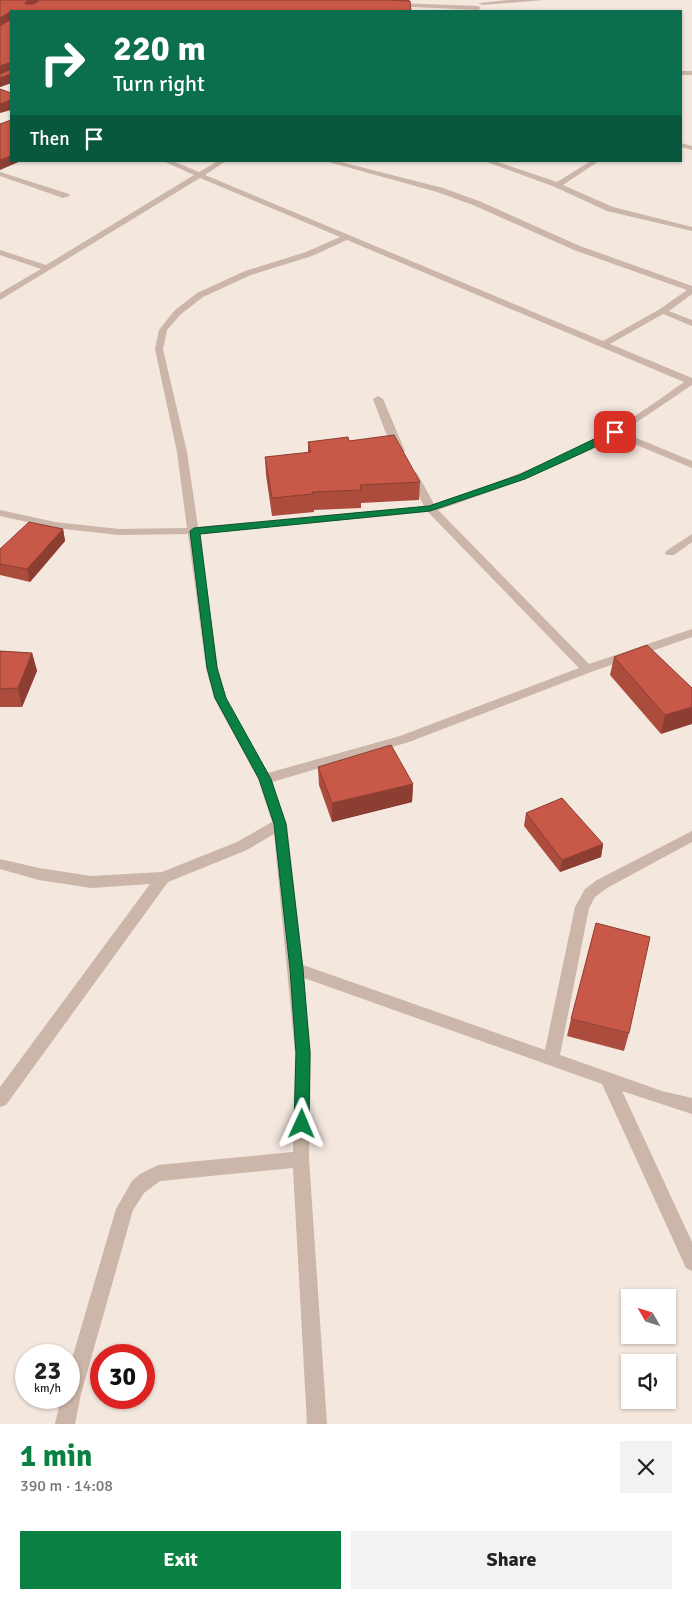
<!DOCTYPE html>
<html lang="en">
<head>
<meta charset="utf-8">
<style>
  :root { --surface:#fff; --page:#f2f2f2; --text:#222; --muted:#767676; --accent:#0b8043 }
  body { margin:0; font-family:Signika,sans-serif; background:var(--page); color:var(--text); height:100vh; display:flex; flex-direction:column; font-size:19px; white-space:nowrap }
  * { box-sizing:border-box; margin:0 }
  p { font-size:16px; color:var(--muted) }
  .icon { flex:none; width:28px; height:28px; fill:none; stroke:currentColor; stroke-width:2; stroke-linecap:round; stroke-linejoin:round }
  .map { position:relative; height:1424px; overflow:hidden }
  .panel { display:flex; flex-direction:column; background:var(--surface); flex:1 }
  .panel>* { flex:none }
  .guide { position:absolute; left:10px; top:10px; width:672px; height:152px; border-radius:0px; box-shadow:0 1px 4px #0004; background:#0b6e4f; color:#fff; overflow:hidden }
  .needle { width:32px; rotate:309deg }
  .fabs { position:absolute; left:621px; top:1289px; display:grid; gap:10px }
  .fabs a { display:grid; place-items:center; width:55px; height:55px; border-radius:0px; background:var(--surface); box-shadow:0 1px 4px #0004; font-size:25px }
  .speed { position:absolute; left:15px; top:1344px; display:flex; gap:10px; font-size:25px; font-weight:700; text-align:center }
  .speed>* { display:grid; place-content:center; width:65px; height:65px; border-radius:50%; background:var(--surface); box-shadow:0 1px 4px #0004; line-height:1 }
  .speed small { font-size:12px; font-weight:400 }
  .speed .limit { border:8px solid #d22; background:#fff; color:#111 }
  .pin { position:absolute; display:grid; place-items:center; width:42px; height:42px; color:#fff; margin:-21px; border-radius:10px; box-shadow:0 2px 8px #0006 }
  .me { position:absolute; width:55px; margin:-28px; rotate:1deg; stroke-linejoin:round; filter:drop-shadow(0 0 4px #0008) }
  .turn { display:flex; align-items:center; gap:18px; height:105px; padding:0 20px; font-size:22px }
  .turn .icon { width:65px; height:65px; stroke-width:2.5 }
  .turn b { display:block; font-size:35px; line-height:42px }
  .then { display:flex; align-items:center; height:48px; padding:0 20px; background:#0003; gap:10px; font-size:19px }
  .round { display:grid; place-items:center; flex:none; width:52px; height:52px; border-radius:0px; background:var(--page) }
  .head { display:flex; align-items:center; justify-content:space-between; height:85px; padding:0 20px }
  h1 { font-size:30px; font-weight:700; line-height:38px; color:var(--accent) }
  .button { display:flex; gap:10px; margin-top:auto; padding:10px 20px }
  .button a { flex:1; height:58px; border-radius:0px; background:var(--accent); color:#fff; font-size:20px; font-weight:700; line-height:58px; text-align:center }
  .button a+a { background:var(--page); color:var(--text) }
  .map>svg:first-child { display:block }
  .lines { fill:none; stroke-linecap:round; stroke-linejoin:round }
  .minor { fill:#ccb5a9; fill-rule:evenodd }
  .wall { fill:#ac4c3d }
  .shaded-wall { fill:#8c3e32 }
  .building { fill:#c85847; stroke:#8c3e32 }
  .route { fill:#0b8043; stroke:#07532c }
</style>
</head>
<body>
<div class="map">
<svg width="692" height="1424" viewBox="0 0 692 1424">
  <rect width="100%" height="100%" fill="#f3e7de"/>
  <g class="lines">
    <g class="minor">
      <polygon points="509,0 544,0 482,5 479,3"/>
      <polygon points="395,3 478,6 481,8 478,10 393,6"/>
      <rect x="681" y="71" width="11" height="4"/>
      <polygon points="681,143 692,146 692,150 681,147"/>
      <path d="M163,161H173L199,172L218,161H226L205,175L603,341L660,309L687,290L574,250L473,205L437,192L325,161H337L443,188L479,201L580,246L692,286V294L669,311L692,320V326L663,314L610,344L692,378V385L622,432L692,461V468L615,436C559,468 499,489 438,510L589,664L692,629V637L591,672L409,742L272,782L287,824L303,965L545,1050L575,907L585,889L597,880L692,831V842L607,888L595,897L589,908L560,1055L662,1091L692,1098V1114L622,1091L692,1242V1271L686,1268L602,1084L304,978L311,1053L309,1159L327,1424H307L293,1168L160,1181L144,1193L133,1210L81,1394L75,1424H55L61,1398H69V1369L116,1209L132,1181L140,1174L158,1165L293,1152L295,1053L274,834L247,850L168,882L6,1105L0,1107V1087L150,884L91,888L39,880L0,869V859L39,868L91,876L162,872L237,842L272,822L258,779L214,698L206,668L188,534L119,535L55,528L0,516V510L55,522L119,529L187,528L177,452L155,349L159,330L174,311L197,293L245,271L306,252L340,237L200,178L0,300V293L41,269L0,255V250L46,265L194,175ZM347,240L684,382C652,405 619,428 584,445C535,469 485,487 434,504L417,473L412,470L407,473L424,506L198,527L187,452L163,349L167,330L180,315L203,297L251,275L312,256ZM428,512L579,668L400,736L268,773L226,698L218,668L199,534Z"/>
      <polygon points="484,161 495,161 557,182 591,161 599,161 563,185 613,207 692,227 692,231 607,211 555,187"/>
      <polygon points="0,172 69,194 70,196 63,198 0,176"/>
      <polygon points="378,396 383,399 405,451 403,453 397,453 385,431 373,399"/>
      <polygon points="692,534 692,542 674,555 666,555 665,553 666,551"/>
    </g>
  </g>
  <g class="wall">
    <polygon points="0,0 39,0 33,4 40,0 409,0 409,1 11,11 11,83 0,87"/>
    <polygon points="349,441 420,482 419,500 361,503 361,508 314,510 314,512 272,516 266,475 265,457 308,453 308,442"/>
    <polygon points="63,529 65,541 30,582 0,575 0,549"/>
    <polygon points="0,651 32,653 37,671 22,707 0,707"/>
    <polygon points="614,657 692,688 661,734 610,675"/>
    <polygon points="318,767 413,784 412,802 332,822 319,785"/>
    <polygon points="526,813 603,844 601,857 560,872 524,826"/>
    <polygon points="571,1019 629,1033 624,1051 567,1036"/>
  </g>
  <g class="shaded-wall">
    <polygon points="28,0 39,0 27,10 25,4 26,2"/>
    <polygon points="10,12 11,20 0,27 0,18"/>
    <polygon points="9,63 10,71 0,75 0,66"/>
    <polygon points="11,74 11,83 0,87 0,78"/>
    <polygon points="11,100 11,110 0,113 0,104"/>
    <polygon points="11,156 11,161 21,161 0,170 0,160"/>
    <polygon points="63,529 65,541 30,582 27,569"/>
    <polygon points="32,653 37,671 22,707 18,688"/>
    <polygon points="692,707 692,724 661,734 665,715"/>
    <polygon points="413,784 412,802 332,822 332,803"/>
    <polygon points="603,844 601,857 560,872 562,860"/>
  </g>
  <g class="building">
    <polygon points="0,0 28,0 26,2 25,4 34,4 40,0 388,0 410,1 411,11 11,11 11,64 9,63 0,66 0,26 11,19 10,12 0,18"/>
    <polygon points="11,67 11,74 0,78 0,74 11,69"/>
    <polygon points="0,89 11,93 11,100 0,104"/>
    <polygon points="11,120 11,156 0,160 0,124"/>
    <polygon points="394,435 420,482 360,485 361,490 312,492 313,494 272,498 265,457 311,452 308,442 348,437 349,441"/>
    <polygon points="29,522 63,529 27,569 0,564 0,549"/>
    <polygon points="647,645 692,688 692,707 665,715 614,657"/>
    <polygon points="0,651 32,653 18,688 0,689"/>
    <polygon points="391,745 413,784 332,803 318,767"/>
    <polygon points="562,798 603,844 562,860 526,813"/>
    <polygon points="596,923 650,937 629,1033 571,1019"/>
  </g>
  <polygon class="route" points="615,429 620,432 618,434 591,449 525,479 430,511 200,534 217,668 226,698 271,779 286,824 303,969 310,1053 309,1124 307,1129 302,1131 296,1129 294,1124 296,1053 290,969 274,824 259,779 215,698 207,668 190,531 194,528 429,506 519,475"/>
</svg>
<div class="fabs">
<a><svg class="needle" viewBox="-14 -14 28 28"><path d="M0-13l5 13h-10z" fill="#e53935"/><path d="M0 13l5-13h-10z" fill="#767676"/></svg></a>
<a><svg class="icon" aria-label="sound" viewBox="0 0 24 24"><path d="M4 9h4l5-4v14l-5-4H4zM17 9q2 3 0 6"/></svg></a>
</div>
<div class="speed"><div>23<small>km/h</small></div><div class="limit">30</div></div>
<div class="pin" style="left:615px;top:432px;background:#d93025"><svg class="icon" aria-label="arrive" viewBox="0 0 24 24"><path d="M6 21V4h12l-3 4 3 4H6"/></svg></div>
<svg class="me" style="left:302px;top:1124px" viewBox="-20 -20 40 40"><path d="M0-17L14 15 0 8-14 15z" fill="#0b8043" stroke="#fff" stroke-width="4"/></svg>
<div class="guide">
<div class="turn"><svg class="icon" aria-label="right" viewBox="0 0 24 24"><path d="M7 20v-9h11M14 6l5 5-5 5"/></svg><div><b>220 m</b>Turn right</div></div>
<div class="then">Then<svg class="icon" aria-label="arrive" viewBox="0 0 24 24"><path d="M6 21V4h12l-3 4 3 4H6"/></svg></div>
</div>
</div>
<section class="panel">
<div class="head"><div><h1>1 min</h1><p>390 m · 14:08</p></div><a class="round"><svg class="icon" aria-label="close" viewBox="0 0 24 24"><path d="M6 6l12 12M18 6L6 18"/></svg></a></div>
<div class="button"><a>Exit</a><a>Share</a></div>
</section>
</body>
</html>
